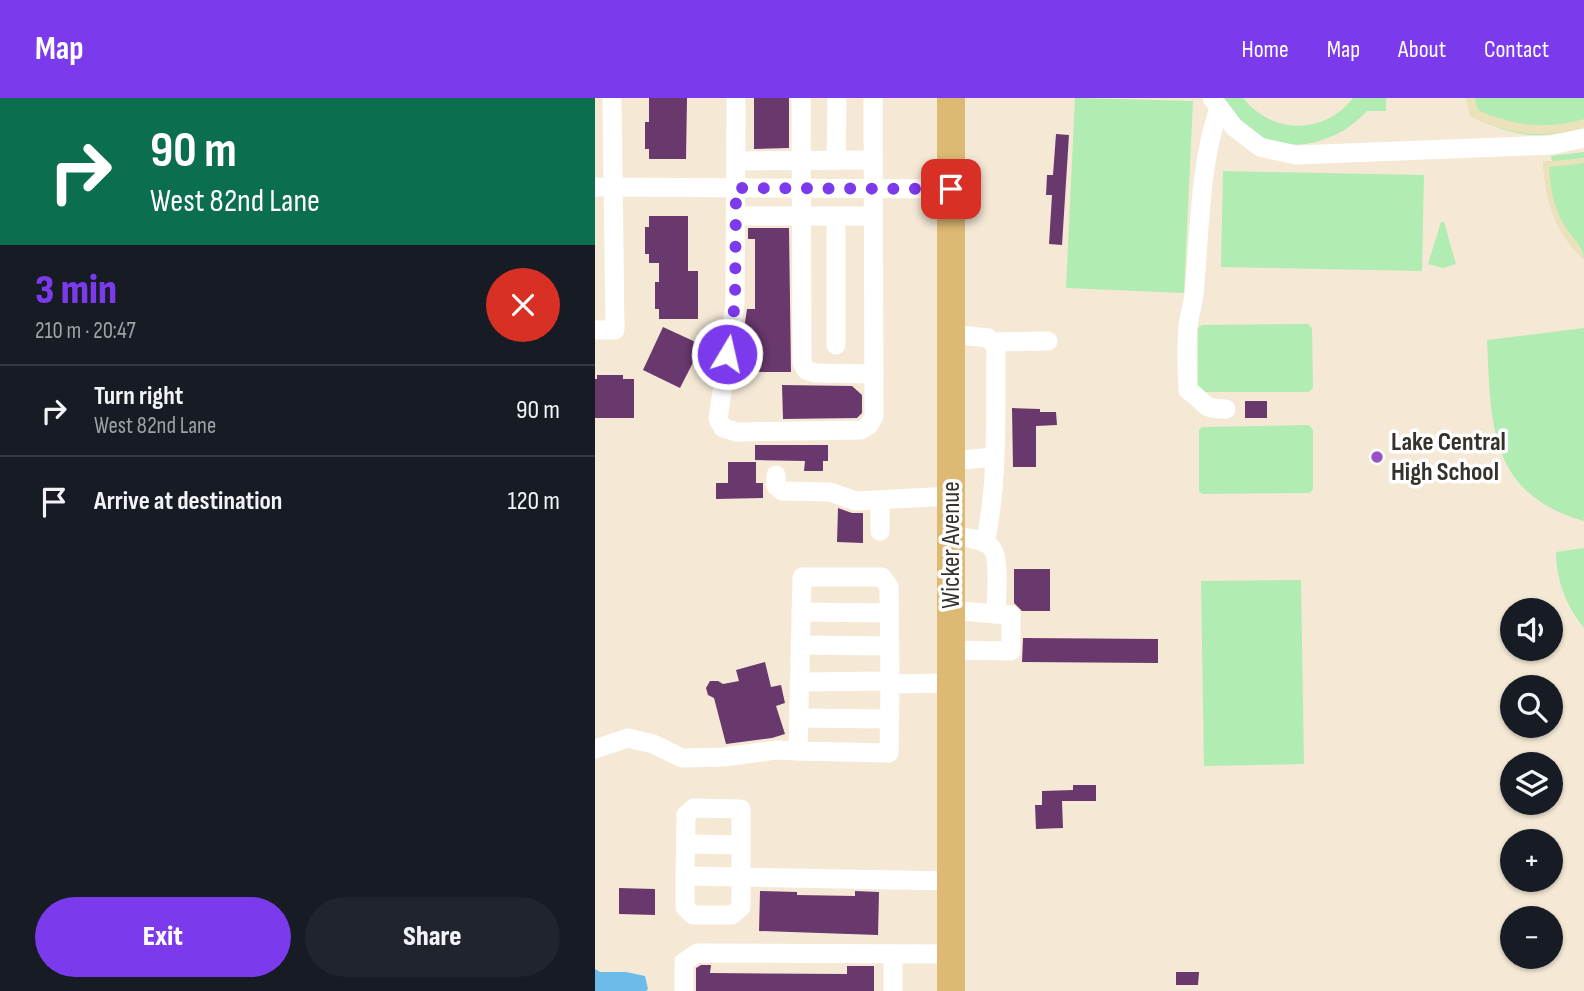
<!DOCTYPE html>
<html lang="en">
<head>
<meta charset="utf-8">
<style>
  :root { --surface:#171b24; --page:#20242c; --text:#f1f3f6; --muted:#9ea1a6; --line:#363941; --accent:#7c3aed }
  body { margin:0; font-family:"Sofia Sans Condensed",sans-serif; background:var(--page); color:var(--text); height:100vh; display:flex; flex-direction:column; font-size:26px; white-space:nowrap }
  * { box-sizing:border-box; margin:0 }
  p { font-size:23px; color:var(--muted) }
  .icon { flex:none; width:38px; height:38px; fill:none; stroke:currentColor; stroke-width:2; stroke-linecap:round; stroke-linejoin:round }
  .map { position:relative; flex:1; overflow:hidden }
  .drawer { display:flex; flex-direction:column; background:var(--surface); width:595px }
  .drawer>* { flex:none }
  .top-card { background:#0b6e4f; color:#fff; overflow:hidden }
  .tools { position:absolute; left:905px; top:500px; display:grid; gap:14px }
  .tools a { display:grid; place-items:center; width:63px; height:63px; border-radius:50%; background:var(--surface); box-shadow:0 2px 5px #0004; font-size:35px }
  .pin { position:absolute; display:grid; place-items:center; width:60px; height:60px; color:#fff; margin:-30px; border-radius:14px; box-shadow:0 4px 10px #0006 }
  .me { position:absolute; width:77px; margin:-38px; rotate:9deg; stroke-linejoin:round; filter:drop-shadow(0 0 5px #0008) }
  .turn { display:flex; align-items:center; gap:24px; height:147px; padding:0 35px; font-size:32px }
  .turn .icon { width:91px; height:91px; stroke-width:2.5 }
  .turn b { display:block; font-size:49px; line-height:60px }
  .round { display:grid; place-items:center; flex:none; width:74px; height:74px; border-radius:37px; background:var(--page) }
  .headline { display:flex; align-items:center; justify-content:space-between; height:119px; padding:0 35px }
  h1 { font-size:42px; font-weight:800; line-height:52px; color:var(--accent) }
  .button { display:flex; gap:14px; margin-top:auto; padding:14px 35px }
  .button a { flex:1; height:80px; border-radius:42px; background:var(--accent); color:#fff; font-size:28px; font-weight:800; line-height:80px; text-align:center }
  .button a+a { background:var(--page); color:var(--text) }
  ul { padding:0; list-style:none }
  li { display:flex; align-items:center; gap:21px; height:91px; padding:0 35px; border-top:2px solid var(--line) }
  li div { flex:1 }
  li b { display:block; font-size:26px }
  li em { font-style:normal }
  header { display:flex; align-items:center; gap:42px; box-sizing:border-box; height:98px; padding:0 35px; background:var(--accent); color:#fff }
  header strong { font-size:33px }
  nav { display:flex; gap:38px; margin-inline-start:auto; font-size:24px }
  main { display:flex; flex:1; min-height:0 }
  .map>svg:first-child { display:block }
  .green { fill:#b1ecb3 }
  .sand { fill:#ebe2bc }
  .water { fill:#6cbbe9 }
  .building { fill:#69386d }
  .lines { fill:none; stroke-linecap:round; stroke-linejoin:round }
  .minor { stroke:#fff; stroke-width:19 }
  .highway { stroke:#ddb973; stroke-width:28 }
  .route { stroke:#7c3aed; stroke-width:12; stroke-dasharray:0 21.6 }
  .poi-dot { fill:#9951c5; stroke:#fff; stroke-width:2.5 }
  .labels { text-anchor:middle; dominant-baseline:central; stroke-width:7; stroke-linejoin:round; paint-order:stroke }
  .poi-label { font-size:26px; font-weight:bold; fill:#36322b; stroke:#fff; text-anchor:start }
  .street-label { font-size:26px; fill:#36322b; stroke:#fff }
</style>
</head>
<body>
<header>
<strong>Map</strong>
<nav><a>Home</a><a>Map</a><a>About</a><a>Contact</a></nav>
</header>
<main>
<section class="drawer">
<div class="top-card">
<div class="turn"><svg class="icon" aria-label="right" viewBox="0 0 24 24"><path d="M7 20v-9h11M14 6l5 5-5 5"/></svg><div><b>90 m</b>West 82nd Lane</div></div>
</div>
<div class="headline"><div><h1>3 min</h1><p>210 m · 20:47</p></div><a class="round" style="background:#d93025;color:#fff"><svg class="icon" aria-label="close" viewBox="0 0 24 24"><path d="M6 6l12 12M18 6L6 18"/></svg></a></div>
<ul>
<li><svg class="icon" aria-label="right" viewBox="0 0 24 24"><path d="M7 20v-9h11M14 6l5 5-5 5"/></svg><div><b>Turn right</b><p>West 82nd Lane</p></div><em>90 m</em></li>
<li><svg class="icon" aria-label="arrive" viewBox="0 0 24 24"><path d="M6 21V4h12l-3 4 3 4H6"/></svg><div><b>Arrive at destination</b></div><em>120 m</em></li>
</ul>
<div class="button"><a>Exit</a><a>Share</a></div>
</section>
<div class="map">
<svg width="989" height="893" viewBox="0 0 989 893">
  <rect width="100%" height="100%" fill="#f5e9d6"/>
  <g class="green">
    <polygon points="480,0 598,3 589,195 471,190"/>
    <path d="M627,0H648C678,37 729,37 758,0H791V13H772C739,49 681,62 644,22C638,16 633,7 627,0Z"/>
    <path d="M871,0H989V30C975,33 959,37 945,37C920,38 897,28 875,18Z"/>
    <path d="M989,54V161C960,136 951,102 948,64L957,63L956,58Z"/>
    <polygon points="628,73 829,77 827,173 626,169"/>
    <polygon points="846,124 849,124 861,166 848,170 833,166"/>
    <polygon points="713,226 717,230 718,290 714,294 607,294 603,291 603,230 607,227"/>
    <path d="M989,230V423C893,396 896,325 892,242Z"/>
    <polygon points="714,327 718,332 718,391 715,395 607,396 604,393 604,332 607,329"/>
    <path d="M989,450V530C971,508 961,482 961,454Z"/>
    <polygon points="706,482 709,666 609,668 606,483"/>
  </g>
  <g class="sand">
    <path d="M871,0H880L883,12C919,28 951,32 989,21V30C946,41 915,37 875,18Z"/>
    <path d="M989,60V65L954,69C955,88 958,106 967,123C973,135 989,149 989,161C960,136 950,102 948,64Z"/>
  </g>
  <polygon class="water" points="0,871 5,874 31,874 50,878 53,891 51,893 0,893"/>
  <g class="building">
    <polygon points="54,0 92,0 91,61 54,61 54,51 50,51 50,24 54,24"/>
    <polygon points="159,0 194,0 194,50 159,51"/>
    <polygon points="461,36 474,37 467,147 454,146 457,97 451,97 452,77 458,77"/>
    <polygon points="54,118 93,118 93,173 103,173 103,221 64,221 64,211 60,211 60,184 64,184 64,165 54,165 54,156 50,156 50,129 54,129"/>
    <polygon points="153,130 194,130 196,274 149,274 149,231 152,211 160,211 160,141 153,141"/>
    <polygon points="68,229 107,247 85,290 48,272"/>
    <polygon points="2,277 28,277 28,281 39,281 39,320 0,320 0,281 2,281"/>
    <polygon points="187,287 257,288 267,297 267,315 262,320 188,321"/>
    <rect x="650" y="303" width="22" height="17"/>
    <polygon points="417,310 445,311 445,314 461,314 462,327 441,328 441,369 418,369"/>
    <polygon points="160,347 233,347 233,363 228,363 228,373 209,373 210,363 160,362"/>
    <polygon points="133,364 161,364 161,385 168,385 168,400 121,401 121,385 133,385"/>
    <polygon points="243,410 257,415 268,415 268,445 242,444"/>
    <polygon points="419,471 455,471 455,513 427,513 419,505"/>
    <polygon points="428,540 563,541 563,565 427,564"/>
    <polygon points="170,564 176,589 186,587 190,605 181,608 190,636 177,640 131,646 119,600 113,597 111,590 115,583 123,583 128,586 144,583 141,572"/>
    <polygon points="478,687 501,687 501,703 467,703 468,730 441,731 440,707 447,707 447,693 478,692"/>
    <polygon points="24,790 60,791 60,817 24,816"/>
    <polygon points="165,793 202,794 202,797 260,798 260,793 284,794 283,837 164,833"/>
    <polygon points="106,867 116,867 115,875 252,876 252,868 279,868 279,893 101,893 101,870"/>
    <polygon points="581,874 604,874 603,887 581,887"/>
  </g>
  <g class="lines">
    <g class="minor">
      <polyline points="141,0 140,206 123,321 128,330 142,334 266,332 274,327 279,318 278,0"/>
      <polyline points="206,0 207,264 211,272 220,275 279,276"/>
      <polyline points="617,0 639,29 665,49 701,57 956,47 989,40"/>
      <path d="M624,10C604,69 605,134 599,196C598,207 594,217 593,228C591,249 592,271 593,292C614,306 604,311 631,311"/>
      <polyline points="241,62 242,0"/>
      <polyline points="141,63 278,62"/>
      <polyline points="0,89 356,91"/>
      <polyline points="140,118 278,118"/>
      <polyline points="241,118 241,247"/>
      <polyline points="0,232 20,232 17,0"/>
      <path d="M356,236L393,240L401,248C400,312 404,382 390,445"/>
      <polyline points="397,244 453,243"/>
      <polyline points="356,363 399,359"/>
      <polyline points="181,377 181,388 187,393 235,394 261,403 356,398"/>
      <polyline points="285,403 285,433"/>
      <path d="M356,437C367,440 386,440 395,448C406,457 401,501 401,516L356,512"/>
      <polyline points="206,514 294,515"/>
      <polyline points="205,547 295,548"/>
      <polyline points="356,552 416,553 416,517 401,516"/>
      <polyline points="204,584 295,583"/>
      <polyline points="295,586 294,489 287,479 207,479 203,653 294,655 295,586 356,585"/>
      <polyline points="204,620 294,621"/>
      <polyline points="0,651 33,640 58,646 87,660 129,659 181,652 203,653"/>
      <polyline points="91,746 146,747"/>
      <polyline points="90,778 90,809 98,817 137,817 146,809 146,711 99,710 91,717 90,778 356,783"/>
      <polyline points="298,856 298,893"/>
      <polyline points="89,893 89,864 102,855 356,856"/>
    </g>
    <polyline class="highway" points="356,0 356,893"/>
  </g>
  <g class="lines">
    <polyline class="route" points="132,256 140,206 141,90 356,91"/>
  </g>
  <circle class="poi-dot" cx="782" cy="359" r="7"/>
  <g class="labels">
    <g class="poi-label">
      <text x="796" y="344">Lake Central<tspan x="796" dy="30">High School</tspan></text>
    </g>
    <g class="street-label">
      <text transform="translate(356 447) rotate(-90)">Wicker Avenue</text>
    </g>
  </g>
</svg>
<div class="tools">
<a><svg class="icon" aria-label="sound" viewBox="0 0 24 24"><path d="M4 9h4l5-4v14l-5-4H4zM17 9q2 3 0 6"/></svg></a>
<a><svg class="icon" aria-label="search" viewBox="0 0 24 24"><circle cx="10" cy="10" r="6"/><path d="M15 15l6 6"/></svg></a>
<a><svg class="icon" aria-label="layers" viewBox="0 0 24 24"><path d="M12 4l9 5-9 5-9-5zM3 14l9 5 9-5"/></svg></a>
<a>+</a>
<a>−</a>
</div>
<div class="pin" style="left:356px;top:91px;background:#d93025"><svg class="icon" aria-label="arrive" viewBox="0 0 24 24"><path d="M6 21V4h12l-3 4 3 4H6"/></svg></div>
<svg class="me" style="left:132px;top:256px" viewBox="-20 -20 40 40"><circle r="17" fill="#7c3aed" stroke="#fff" stroke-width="3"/><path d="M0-11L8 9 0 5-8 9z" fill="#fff"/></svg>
</div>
</main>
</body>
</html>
